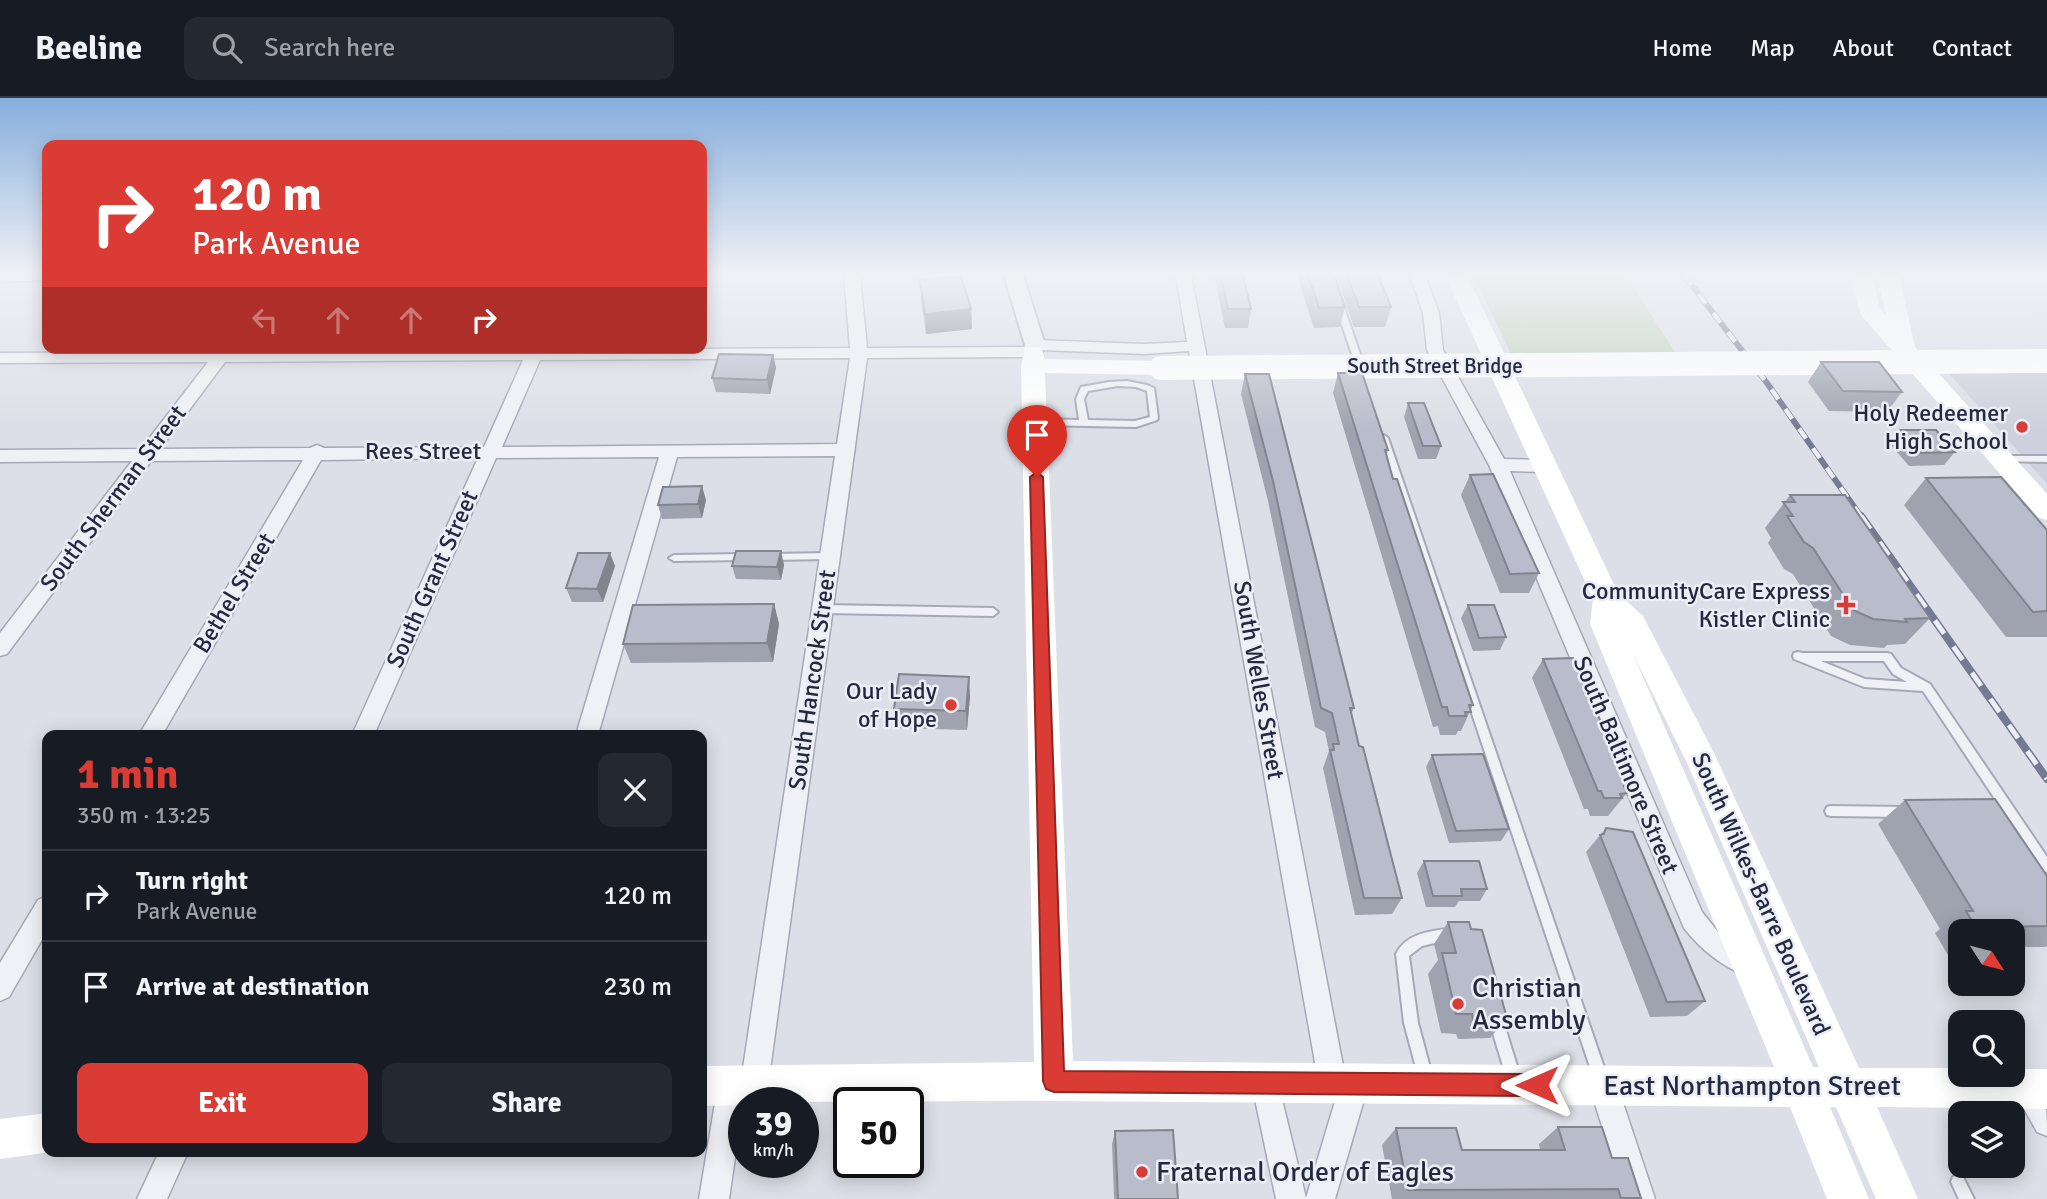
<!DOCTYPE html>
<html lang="en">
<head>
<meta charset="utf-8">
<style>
  :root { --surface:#171b24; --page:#242831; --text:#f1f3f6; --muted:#9ea1a6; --line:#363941; --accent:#da3b35 }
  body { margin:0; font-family:Signika,sans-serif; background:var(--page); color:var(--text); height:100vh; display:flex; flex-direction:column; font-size:26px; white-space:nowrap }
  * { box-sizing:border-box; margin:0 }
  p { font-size:23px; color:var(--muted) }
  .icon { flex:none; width:38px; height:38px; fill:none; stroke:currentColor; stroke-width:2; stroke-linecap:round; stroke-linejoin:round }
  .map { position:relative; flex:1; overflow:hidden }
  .drawer { position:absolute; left:42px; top:632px; width:665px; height:427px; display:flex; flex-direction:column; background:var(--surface); border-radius:14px; box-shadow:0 4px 18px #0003 }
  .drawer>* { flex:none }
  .guide { position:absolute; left:42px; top:42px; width:665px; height:214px; border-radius:14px; box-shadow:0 4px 18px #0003; background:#da3b35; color:#fff; overflow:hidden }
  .needle { width:46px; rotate:126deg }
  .tools { position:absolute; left:1948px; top:821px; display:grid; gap:14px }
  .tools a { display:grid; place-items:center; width:77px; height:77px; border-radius:14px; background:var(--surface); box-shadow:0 4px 18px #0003; font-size:35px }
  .speed { position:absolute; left:728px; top:989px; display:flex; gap:14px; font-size:35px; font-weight:700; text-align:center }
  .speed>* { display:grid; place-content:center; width:91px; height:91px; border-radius:50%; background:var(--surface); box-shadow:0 4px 18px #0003; line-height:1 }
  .speed small { font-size:18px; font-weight:400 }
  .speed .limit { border:4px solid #111; border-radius:10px; background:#fff; color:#111 }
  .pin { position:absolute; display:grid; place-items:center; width:60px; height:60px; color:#fff; margin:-72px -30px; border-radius:50% 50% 50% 0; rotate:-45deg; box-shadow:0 0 7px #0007 }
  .pin .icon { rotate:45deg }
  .me { position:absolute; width:77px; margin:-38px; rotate:270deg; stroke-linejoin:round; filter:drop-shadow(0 0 5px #0008) }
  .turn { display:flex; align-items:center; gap:24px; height:147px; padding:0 35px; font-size:32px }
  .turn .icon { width:91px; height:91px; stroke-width:2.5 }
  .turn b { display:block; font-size:49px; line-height:60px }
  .lanes { display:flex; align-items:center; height:66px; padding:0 35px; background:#0003; justify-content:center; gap:35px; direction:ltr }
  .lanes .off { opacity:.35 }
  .round { display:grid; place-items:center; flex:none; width:74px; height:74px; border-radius:14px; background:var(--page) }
  .headline { display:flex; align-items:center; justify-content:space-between; height:119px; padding:0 35px }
  h1 { font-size:42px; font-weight:700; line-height:52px; color:var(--accent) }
  .cta { display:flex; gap:14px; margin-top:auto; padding:14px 35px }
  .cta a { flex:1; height:80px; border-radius:14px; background:var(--accent); color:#fff; font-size:28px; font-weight:700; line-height:80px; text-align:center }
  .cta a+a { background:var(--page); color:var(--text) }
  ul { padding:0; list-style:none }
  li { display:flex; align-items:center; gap:21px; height:91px; padding:0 35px; border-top:2px solid var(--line) }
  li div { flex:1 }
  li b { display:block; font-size:26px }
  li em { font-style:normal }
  header { display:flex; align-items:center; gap:42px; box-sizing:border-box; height:98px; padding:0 35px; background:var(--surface); border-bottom:2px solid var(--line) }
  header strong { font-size:33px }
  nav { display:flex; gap:38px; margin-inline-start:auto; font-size:24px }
  .search { width:490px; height:63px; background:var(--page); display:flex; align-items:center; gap:18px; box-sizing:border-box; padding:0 24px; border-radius:14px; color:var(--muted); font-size:26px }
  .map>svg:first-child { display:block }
  .built { fill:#ced1dd }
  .green { fill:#bed3bd }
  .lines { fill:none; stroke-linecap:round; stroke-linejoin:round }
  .service-casing { stroke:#a6a8b6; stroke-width:4 }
  .minor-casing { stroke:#a6a8b6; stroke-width:3 }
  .tertiary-casing { stroke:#a6a8b6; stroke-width:4 }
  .service { fill:#f0f1f6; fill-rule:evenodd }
  .minor { fill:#f0f1f6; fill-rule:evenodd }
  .tertiary { fill:#f0f1f6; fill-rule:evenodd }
  .secondary { fill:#fff; fill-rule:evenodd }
  .rail-far1-casing { stroke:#757a93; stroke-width:6 }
  .rail-casing { stroke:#757a93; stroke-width:8 }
  .rail-far1 { stroke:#eceef6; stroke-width:4.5; stroke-dasharray:12; stroke-linecap:butt }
  .rail { stroke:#eceef6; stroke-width:5; stroke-dasharray:16; stroke-linecap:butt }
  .secondary-bridge { stroke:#fff; stroke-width:24 }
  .wall { fill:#9fa3af }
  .shaded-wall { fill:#82848e }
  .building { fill:#b9bdcb; stroke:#82848e; stroke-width:2 }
  .route { fill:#da3b35; stroke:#8e2622; stroke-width:2 }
  .poi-dot { fill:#da3b35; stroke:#eceef6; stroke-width:2.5 }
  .labels { text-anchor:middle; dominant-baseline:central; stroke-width:5; stroke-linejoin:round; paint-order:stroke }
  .far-street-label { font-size:21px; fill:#252940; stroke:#eceef6 }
  .poi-label { font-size:24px; fill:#252940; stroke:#eceef6; text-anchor:end }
  .street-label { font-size:24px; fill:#252940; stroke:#eceef6 }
  .near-poi-label { font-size:28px; fill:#252940; stroke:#eceef6; text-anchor:start }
  .near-street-label { font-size:28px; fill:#252940; stroke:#eceef6 }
</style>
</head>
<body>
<header>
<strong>Beeline</strong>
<div class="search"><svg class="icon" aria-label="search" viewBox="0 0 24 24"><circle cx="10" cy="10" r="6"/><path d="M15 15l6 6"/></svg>Search here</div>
<nav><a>Home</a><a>Map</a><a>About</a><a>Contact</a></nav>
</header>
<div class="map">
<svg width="2047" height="1101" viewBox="0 0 2047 1101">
  <rect width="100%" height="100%" fill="#dddfe8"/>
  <polygon class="built" points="1947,273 2047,273 2047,386"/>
  <polygon class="green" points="1473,177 1626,177 1675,254 1511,256"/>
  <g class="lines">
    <defs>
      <g id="service">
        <polygon points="1325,177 1333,177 1364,268 1363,270 1357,270 1356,268"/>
        <path d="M1127,283L1147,287L1154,290L1158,320L1157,322L1136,329L1035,327L1031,324L1035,321L1079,322L1076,301L1081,289L1109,284ZM1118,288L1136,289L1147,293L1150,319L1135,323L1088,322L1084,301L1088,293Z"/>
        <polygon points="1384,337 1388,340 1608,981 1606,986 1601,988 1596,986 1594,981 1380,340"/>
        <polygon points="2002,358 2047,358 2047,364 1999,363 1998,361 1999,359"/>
        <polygon points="830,455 835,458 830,461 770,462 765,459 770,456"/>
        <polygon points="747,456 752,459 747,462 674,463 669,460 674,457"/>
        <polygon points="823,507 993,510 998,514 993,518 823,515 818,511"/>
        <path d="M1798,554L1802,555H1887L1891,556L1901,570L1930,586L2047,759V774L2043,773L1923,593L1864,589L1794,561L1793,558L1794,555ZM1821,563H1884L1893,576L1907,584L1865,581Z"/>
        <polygon points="1831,708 1905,709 1909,710 1911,714 1909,718 1905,719 1831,718 1827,717 1825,713 1827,709"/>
        <path d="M1452,830L1457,832L1458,836L1457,840L1422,848L1409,858L1418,925L1432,977L1430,982L1425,984L1420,982L1418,977L1404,925L1396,856C1406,835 1431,833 1452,830Z"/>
        <polygon points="1495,912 1500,914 1502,919 1520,978 1518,983 1513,985 1508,983 1506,978 1488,919 1490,914"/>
        <polygon points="1958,1077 1963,1079 1974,1101 1959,1101 1951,1084 1953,1079"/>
      </g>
      <g id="minor">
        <polygon points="0,177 47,177 47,182 0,184"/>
        <path d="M844,177H860L867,250L1028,249L1029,244L1035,242L1144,246L1187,244L1176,177H1191L1345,978L1354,974L1364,978L1368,988L1335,1101H1276L1252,987L1256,977L1266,973L1276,977L1306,1100L1336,1000L1323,997L1319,987L1189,253L1144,256L1040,252L1039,257L1033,259L867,260L768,987L764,997L754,1001L744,997L729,1101H699L718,987L722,977L732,973L742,977L835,358L677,359L598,637H576L659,359L496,360L374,637H352L478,360L321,362L162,637H139L303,362L151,363L7,556L0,558V535L132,363L0,364V352L141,351L208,264L0,265V255L216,254L218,250H235L233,254L850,250ZM850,260L837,346L502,349L540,262ZM523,262L484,349L324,350L317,347L310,350L160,351L225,264Z"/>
        <path d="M1410,177H1425L1439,215L1443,252L1504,361L1546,362L1555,368L1546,374L1510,373L1702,814L1718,834L1758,858L1762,867L1758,876L1749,879C1723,869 1701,852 1684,830L1489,367L1427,252L1423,215Z"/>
        <polygon points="47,798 47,833 9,899 0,903 0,865 38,802"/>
        <polygon points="1603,973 1613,977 1617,987 1655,1101 1625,1101 1589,987 1593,977"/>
        <path d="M2027,977C2047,988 2047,1015 2047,1038L2037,1034L2013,991L2017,981Z"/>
        <polygon points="159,1054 188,1054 167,1101 137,1101"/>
      </g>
      <polygon id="tertiary" points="1004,177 1023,177 1045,247 1040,258 1026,258 1023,254 1025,247"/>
    </defs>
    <use href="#service" class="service-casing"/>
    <use href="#minor" class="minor-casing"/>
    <use href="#tertiary" class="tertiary-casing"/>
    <use href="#service" class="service"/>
    <use href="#minor" class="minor"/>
    <use href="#tertiary" class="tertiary"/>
    <g class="secondary">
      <path d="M1445,177H1467L1618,495L1643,518L1714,655L1859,970H1960V976H2012V971H2047V1011L1877,1009L1918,1101H1876L1836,1009H1830L1869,1101H1827L1790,1009L1054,1003L744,1004V1007L702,1008V968L1034,964L1021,268L1025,249H1041L1045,261L1161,263L1169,265L1173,270L1169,275L1161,277L1045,275L1073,963L1774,969L1590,526L1593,501ZM1632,554L1687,665L1819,969H1813Z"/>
      <polygon points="1849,177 1871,177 1880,210 1886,217 1877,177 1899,177 1915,249 2047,396 2047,422 2038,419 1861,217"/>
      <polygon points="47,1015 47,1054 51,1054 0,1061 0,1021"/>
    </g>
    <defs>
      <polyline id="rail-far1" points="1684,177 1767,285 1862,420"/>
      <polyline id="rail" points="1861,418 2047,681"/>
    </defs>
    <use href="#rail-far1" class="rail-far1-casing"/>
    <use href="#rail" class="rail-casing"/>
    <use href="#rail-far1" class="rail-far1"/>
    <use href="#rail" class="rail"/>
    <polyline class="secondary-bridge" points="1161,270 2047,263"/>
  </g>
  <g class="wall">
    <polygon points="1214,177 1243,177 1251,211 1248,230 1225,230"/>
    <polygon points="1297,177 1334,177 1345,209 1340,229 1314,230"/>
    <polygon points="1336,177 1378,177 1391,209 1385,229 1354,229"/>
    <polygon points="920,182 971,211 972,231 926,236 921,202"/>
    <polygon points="773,257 776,270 770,296 716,294 712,280"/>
    <polygon points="1821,264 1902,294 1887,314 1829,313 1808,284"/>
    <polygon points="1338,275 1388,352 1386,358 1393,381 1473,607 1461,633 1458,633 1456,637 1440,637 1438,628 1433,629 1333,295"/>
    <polygon points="1245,276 1354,610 1351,617 1359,648 1402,800 1392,816 1355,817 1323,670 1329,653 1325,634 1315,629 1268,403 1241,296"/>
    <polygon points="1408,305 1441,348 1436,361 1418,361 1404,319"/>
    <polygon points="1901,332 1955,354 1944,367 1909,368 1890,346"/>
    <polygon points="1470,377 1539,475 1529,495 1500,495 1461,397"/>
    <polygon points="1926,380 2047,432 2047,539 2006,539 1904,407"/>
    <polygon points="1790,397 1930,520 1905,546 1887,547 1884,550 1850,547 1831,538 1793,476 1784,471 1768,445 1771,440 1765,430"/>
    <polygon points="706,402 702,420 662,421 658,407"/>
    <polygon points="784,467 781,482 736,481 732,468"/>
    <polygon points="615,468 603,504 572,504 566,490"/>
    <polygon points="774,506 779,526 773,564 631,565 623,546"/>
    <polygon points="1468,507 1506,539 1500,552 1473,553 1461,520"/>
    <polygon points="1543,561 1629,688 1626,693 1627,695 1608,718 1590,718 1588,711 1584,711 1532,580"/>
    <polygon points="970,598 967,632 897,630 894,611"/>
    <polygon points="1432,657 1509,731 1501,743 1449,745 1426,669"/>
    <polygon points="1905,702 2047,778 2047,848 2045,849 2012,849 2012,833 1960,833 1960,857 1948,857 1935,835 1940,831 1878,726"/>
    <polygon points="1606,730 1705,903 1687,918 1650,919 1586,754"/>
    <polygon points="1424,763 1487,791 1480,803 1459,803 1455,809 1426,809 1417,775"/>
    <polygon points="1448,824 1471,831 1507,920 1490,940 1458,941 1456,936 1441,935 1428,876 1438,862 1434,846"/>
    <polygon points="1558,1029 1612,1060 1641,1100 1639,1101 1392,1101 1382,1047 1396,1030 1462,1052 1540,1052 1539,1046"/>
    <polygon points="1115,1033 1178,1101 1114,1101 1112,1046"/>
  </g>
  <g class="shaded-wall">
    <polygon points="971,211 972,231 926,236 925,216"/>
    <polygon points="773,257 776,270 770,296 767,282"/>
    <polygon points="702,388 706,402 702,420 698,406"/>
    <polygon points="781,453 784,467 781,482 777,469"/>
    <polygon points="610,455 615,468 603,504 597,491"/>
    <polygon points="774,506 779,526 773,564 767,545"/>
    <polygon points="969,579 970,598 967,632 966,613"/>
  </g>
  <g class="building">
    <polygon points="1221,177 1243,177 1251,211 1228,211"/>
    <polygon points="1308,177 1334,177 1345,209 1319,210"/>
    <polygon points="1347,177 1378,177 1391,209 1359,209"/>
    <polygon points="961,178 971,211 925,216 920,182"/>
    <polygon points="719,256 773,257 767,282 712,280"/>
    <polygon points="1821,264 1879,264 1902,294 1843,293"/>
    <polygon points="1338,275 1362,275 1388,352 1385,352 1393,381 1397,381 1473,607 1469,607 1471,614 1465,614 1466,618 1449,618 1447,609 1442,609"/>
    <polygon points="1245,276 1269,276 1354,610 1350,610 1359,648 1363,649 1402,800 1364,800 1330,652 1334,652 1333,646 1339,646 1332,615 1321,610 1273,383"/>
    <polygon points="1408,305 1424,305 1441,348 1423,348"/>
    <polygon points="1901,332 1936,332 1955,354 1919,355"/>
    <polygon points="1493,376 1539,475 1510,476 1470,377"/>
    <polygon points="2001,379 2047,432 2047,513 2033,514 1926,380"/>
    <polygon points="702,388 698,406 658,407 663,389"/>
    <polygon points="1790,397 1845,397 1930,520 1905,521 1907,524 1873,521 1853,512 1813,450 1804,444 1787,418 1793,418 1783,404 1795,404"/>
    <polygon points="736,453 781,453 777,469 732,468"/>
    <polygon points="578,455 610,455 597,491 566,490"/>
    <polygon points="774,506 767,545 623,546 633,507"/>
    <polygon points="1468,507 1494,507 1506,539 1479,540"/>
    <polygon points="1573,560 1629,688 1624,688 1627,695 1620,696 1622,700 1604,700 1601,693 1598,693 1543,561"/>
    <polygon points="899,576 969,579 966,613 894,611"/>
    <polygon points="1483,656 1509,731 1456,733 1432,657"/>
    <polygon points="1995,701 2047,778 2047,828 1999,829 2002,833 1978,833 1966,813 1973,813 1905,702"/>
    <polygon points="1606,730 1633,734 1705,903 1667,904 1600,737 1604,736"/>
    <polygon points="1424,763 1479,763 1487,791 1461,791 1462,798 1433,798"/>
    <polygon points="1448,824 1469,824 1471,831 1482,832 1507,920 1473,922 1472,916 1456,916 1442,855 1456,855"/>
    <polygon points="1558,1029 1602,1029 1612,1060 1628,1060 1641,1100 1621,1100 1618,1091 1408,1092 1396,1030 1456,1030 1462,1052 1565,1052"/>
    <polygon points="1173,1032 1178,1101 1118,1101 1115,1033"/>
  </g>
  <linearGradient id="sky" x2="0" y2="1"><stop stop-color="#86aedd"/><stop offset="0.53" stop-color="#f0f1f5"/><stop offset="1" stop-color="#f0f1f5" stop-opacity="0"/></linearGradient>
  <rect width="2047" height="331" fill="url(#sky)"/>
  <polygon class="route" points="1037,374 1043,379 1064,973 1537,976 1545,980 1548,987 1545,994 1537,998 1054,994 1046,991 1043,983 1030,379"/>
  <g class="poi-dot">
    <circle cx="2022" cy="329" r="7"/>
    <path d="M1842.5 496.5h7v7h7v7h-7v7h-7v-7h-7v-7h7z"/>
    <circle cx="951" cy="607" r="7"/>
    <circle cx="1458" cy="906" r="7"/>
    <circle cx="1142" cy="1074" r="7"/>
  </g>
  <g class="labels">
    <g class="far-street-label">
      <text x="1435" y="268">South Street Bridge</text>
    </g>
    <g class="poi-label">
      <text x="2008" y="315">Holy Redeemer<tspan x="2008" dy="28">High School</tspan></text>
      <text x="1830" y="493">CommunityCare Express<tspan x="1830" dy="28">Kistler Clinic</tspan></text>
      <text x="937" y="593">Our Lady<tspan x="937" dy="28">of Hope</tspan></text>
    </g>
    <g class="street-label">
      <text x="423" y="353">Rees Street</text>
      <text transform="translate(113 400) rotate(-53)">South Sherman Street</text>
      <text transform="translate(432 481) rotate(-66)">South Grant Street</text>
      <text transform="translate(234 495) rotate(-59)">Bethel Street</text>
      <text transform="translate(812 582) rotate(-82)">South Hancock Street</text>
      <text transform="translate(1259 582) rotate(80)">South Welles Street</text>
      <text transform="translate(1626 667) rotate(67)">South Baltimore Street</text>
      <text transform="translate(1761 796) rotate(66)">South Wilkes-Barre Boulevard</text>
    </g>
    <g class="near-poi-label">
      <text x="1472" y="890">Christian<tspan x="1472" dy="32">Assembly</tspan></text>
      <text x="1156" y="1074">Fraternal Order of Eagles</text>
    </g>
    <g class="near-street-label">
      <text x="1752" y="988">East Northampton Street</text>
    </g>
  </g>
</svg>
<div class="tools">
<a><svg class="needle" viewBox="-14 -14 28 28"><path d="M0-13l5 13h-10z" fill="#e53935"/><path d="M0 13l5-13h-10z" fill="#9ea1a6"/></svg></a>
<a><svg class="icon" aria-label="search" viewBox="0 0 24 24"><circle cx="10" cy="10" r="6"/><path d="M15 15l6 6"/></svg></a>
<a><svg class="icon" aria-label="layers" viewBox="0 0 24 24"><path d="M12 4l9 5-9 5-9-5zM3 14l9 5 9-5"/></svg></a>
</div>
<div class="speed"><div>39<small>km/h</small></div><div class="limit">50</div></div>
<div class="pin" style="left:1037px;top:379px;background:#d93025"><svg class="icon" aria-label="arrive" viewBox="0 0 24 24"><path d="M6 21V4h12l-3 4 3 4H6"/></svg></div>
<svg class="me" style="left:1537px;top:987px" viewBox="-20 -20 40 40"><path d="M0-17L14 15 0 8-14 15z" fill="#da3b35" stroke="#fff" stroke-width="4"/></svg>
<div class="guide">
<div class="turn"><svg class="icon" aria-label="right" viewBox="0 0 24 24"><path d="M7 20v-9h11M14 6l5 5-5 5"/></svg><div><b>120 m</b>Park Avenue</div></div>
<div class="lanes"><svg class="icon off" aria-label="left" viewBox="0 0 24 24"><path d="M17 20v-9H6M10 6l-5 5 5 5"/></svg><svg class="icon off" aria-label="ahead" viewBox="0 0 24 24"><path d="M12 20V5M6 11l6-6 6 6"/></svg><svg class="icon off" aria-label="ahead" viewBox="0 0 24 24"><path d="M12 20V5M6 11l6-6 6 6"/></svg><svg class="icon" aria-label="right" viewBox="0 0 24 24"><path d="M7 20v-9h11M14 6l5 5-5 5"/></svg></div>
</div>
<section class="drawer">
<div class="headline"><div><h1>1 min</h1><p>350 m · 13:25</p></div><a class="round"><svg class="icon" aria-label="close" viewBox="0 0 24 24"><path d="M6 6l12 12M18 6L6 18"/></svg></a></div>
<ul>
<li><svg class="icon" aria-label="right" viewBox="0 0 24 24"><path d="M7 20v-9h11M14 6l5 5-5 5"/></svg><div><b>Turn right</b><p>Park Avenue</p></div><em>120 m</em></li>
<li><svg class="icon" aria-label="arrive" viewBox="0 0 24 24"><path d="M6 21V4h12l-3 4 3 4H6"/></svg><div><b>Arrive at destination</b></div><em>230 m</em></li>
</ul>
<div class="cta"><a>Exit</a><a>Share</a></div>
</section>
</div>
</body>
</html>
